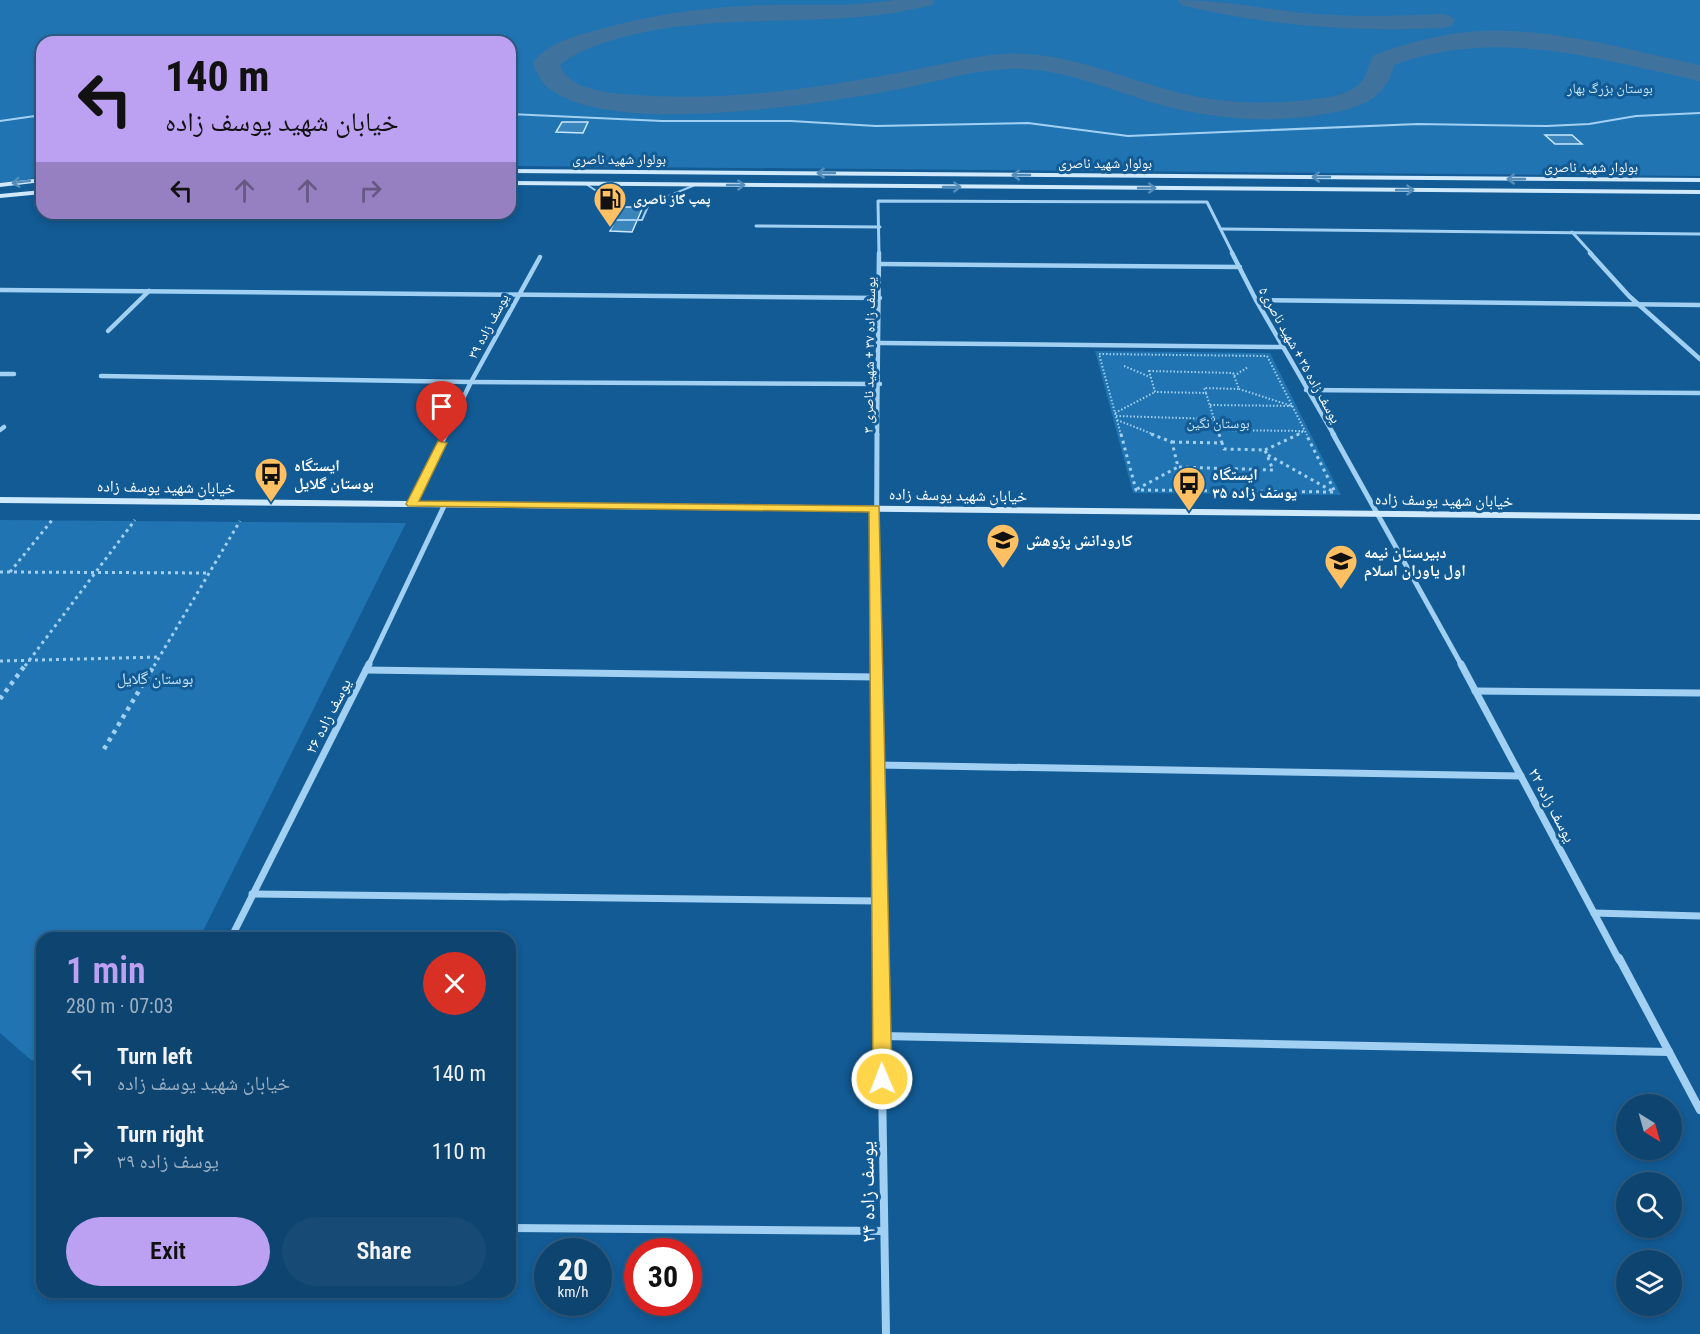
<!DOCTYPE html>
<html lang="en">
<head>
<meta charset="utf-8">
<style>
  :root { --surface:#0e4470; --page:#174b75; --text:#f1f3f6; --muted:#9bb0c3; --line:#2e5c83; --accent:#bca0f2 }
  body { margin:0; font-family:"Roboto Condensed","Noto Naskh Arabic",sans-serif; background:var(--page); color:var(--text); height:100vh; display:flex; flex-direction:column; font-size:22px; white-space:nowrap }
  * { box-sizing:border-box; margin:0 }
  p { font-size:20px; color:var(--muted) }
  .icon { flex:none; width:33px; height:33px; fill:none; stroke:currentColor; stroke-width:2; stroke-linecap:round; stroke-linejoin:round }
  .map { position:relative; flex:1; overflow:hidden }
  .side { position:absolute; left:36px; top:932px; width:480px; height:366px; display:flex; flex-direction:column; background:var(--surface); border-radius:18px; box-shadow:0 3px 9px #0003,0 0 0 2px var(--line) }
  .side>* { flex:none }
  .hud { position:absolute; left:36px; top:36px; width:480px; height:183px; border-radius:18px; box-shadow:0 3px 9px #0003,0 0 0 2px var(--line); background:#bca0f2; color:#111; overflow:hidden }
  .needle { width:39px; rotate:143deg }
  .controls { position:absolute; left:1616px; top:1094px; display:grid; gap:12px }
  .controls a { display:grid; place-items:center; width:66px; height:66px; border-radius:50%; background:var(--surface); box-shadow:0 3px 9px #0003,0 0 0 2px var(--line); font-size:30px }
  .speed { position:absolute; left:534px; top:1238px; display:flex; gap:12px; font-size:30px; font-weight:700; text-align:center }
  .speed>* { display:grid; place-content:center; width:78px; height:78px; border-radius:50%; background:var(--surface); box-shadow:0 3px 9px #0003,0 0 0 2px var(--line); line-height:1 }
  .speed small { font-size:15px; font-weight:400 }
  .speed .limit { border:9px solid #d22; background:#fff; color:#111 }
  .pin { position:absolute; display:grid; place-items:center; width:51px; height:51px; color:#fff; margin:-62px -26px; border-radius:50% 50% 50% 0; rotate:-45deg; box-shadow:0 0 6px #0007 }
  .pin .icon { rotate:45deg }
  .me { position:absolute; width:66px; margin:-33px; rotate:359deg; stroke-linejoin:round; filter:drop-shadow(0 0 4px #0008) }
  .turn { display:flex; align-items:center; gap:21px; height:126px; padding:0 30px; font-size:27px }
  .turn .icon { width:78px; height:78px; stroke-width:2.5 }
  .turn b { display:block; font-size:42px; line-height:51px }
  .lanes { display:flex; align-items:center; height:57px; padding:0 30px; background:#0003; justify-content:center; gap:30px; direction:ltr }
  .lanes .off { opacity:.35 }
  .round { display:grid; place-items:center; flex:none; width:63px; height:63px; border-radius:32px; background:var(--page) }
  .overview { display:flex; align-items:center; justify-content:space-between; height:102px; padding:0 30px }
  h1 { font-size:36px; font-weight:600; line-height:45px; color:var(--accent) }
  .action { display:flex; gap:12px; margin-top:auto; padding:12px 30px }
  .action a { flex:1; height:69px; border-radius:36px; background:var(--accent); color:#111; font-size:24px; font-weight:600; line-height:69px; text-align:center }
  .action a+a { background:var(--page); color:var(--text) }
  ul { padding:0; list-style:none }
  li { display:flex; align-items:center; gap:18px; height:78px; padding:0 30px }
  li div { flex:1 }
  li b { display:block; font-size:22px }
  li em { font-style:normal }
  .map>svg:first-child { display:block }
  .green { fill:#2174b2 }
  .lines { fill:none; stroke-linecap:round; stroke-linejoin:round }
  .river { fill:#3f739d; fill-rule:evenodd }
  .building { fill:#3b85bd; stroke:#c9e7fd; stroke-width:1.5 }
  .path-far2 { stroke:#a1d0f3; stroke-width:2; stroke-dasharray:1.5 2; stroke-linecap:butt }
  .path-far1 { stroke:#a1d0f3; stroke-width:3; stroke-dasharray:3 4; stroke-linecap:butt }
  .path { stroke:#a1d0f3; stroke-width:4.5; stroke-dasharray:4 5; stroke-linecap:butt }
  .lane { stroke:#a1d0f3; stroke-width:2 }
  .street-far4 { stroke:#a1d0f3; stroke-width:3 }
  .street-far3 { stroke:#a1d0f3; stroke-width:4.5 }
  .street-far2 { stroke:#a1d0f3; stroke-width:5 }
  .street-far1 { stroke:#a1d0f3; stroke-width:7 }
  .street { stroke:#a1d0f3; stroke-width:8 }
  .secondary { fill:#d0e9fd; fill-rule:evenodd }
  .oneway { stroke:#548db9 }
  .route { fill:#ffd54a; stroke:#a68a30; stroke-width:1.5 }
  .labels { text-anchor:middle; dominant-baseline:central; stroke-width:6; stroke-linejoin:round; paint-order:stroke }
  .far-park-label { font-size:14px; fill:#c9e7fd; stroke:#125b95 }
  .far-street-label { font-size:14px; fill:#fff; stroke:#125b95 }
  .far-poi-label { font-size:14px; font-weight:bold; fill:#fff; stroke:#125b95; text-anchor:start }
  .poi-label { font-size:16px; font-weight:bold; fill:#fff; stroke:#125b95; text-anchor:start }
  .street-label { font-size:16px; fill:#fff; stroke:#125b95 }
  .park-label { font-size:16px; fill:#c9e7fd; stroke:#125b95 }
  .near-street-label { font-size:20px; fill:#fff; stroke:#125b95 }
</style>
</head>
<body>
<div class="map">
<svg width="1700" height="1334" viewBox="0 0 1700 1334">
  <rect width="100%" height="100%" fill="#125b95"/>
  <g class="green">
    <polygon points="0,0 1700,0 1700,176 510,166 510,42 42,42 42,177 0,183"/>
    <polygon points="1095,351 1270,353 1341,495 1133,493"/>
    <polygon points="0,520 406,523 200,937 42,938 42,1062 31,1060 0,1033"/>
  </g>
  <g class="lines">
    <g class="river">
      <path d="M894,0H935L932,5C832,31 727,10 627,36C603,43 579,49 560,65C569,91 611,93 635,95C721,101 807,90 892,74C925,68 957,60 990,55C1056,46 1117,77 1180,93C1220,103 1264,105 1306,100C1323,98 1343,97 1357,86C1368,78 1367,65 1374,55C1402,45 1429,37 1459,33C1539,23 1622,49 1700,65V81C1596,59 1499,27 1394,65C1386,98 1363,107 1331,113C1273,124 1214,120 1158,104C1108,90 1060,66 1007,69C967,71 928,84 889,91C811,105 622,135 554,92C542,85 538,75 533,63C547,43 575,36 597,30C652,14 708,7 766,5C808,4 852,7 894,0Z"/>
      <path d="M1178,0C1224,0 1268,10 1315,14C1357,17 1400,16 1443,14L1451,16L1455,21L1451,26L1443,28C1354,32 1268,26 1181,5Z"/>
    </g>
  </g>
  <g class="building">
    <polygon points="562,122 588,122 583,133 556,132"/>
    <polygon points="1545,135 1572,135 1582,144 1555,144"/>
    <polygon points="621,207 643,207 632,232 610,231"/>
  </g>
  <g class="lines">
    <g class="path-far2">
      <polyline points="1124,366 1150,377"/>
      <polygon points="1149,371 1233,373 1239,389 1204,388 1206,393 1155,392"/>
      <polyline points="1234,376 1248,367"/>
      <polyline points="1206,393 1219,435"/>
      <polyline points="1210,405 1292,406 1239,389"/>
      <polyline points="1115,413 1155,392"/>
      <polyline points="1116,416 1215,419"/>
      <polyline points="1117,420 1155,435"/>
      <polyline points="1218,430 1304,431 1296,435"/>
      <polyline points="1121,435 1099,354 1267,356 1307,435"/>
    </g>
    <g class="path-far1">
      <polyline points="1121,434 1136,490 1335,492 1306,434"/>
      <polyline points="1151,434 1172,442"/>
      <polyline points="1219,434 1222,443"/>
      <polygon points="1172,442 1222,443 1224,449 1265,450 1273,470 1178,467"/>
      <polyline points="1265,450 1299,434"/>
      <polyline points="1268,455 1332,491"/>
      <polyline points="1137,489 1178,467"/>
      <polyline points="0,572 209,573"/>
      <polyline points="10,572 53,519"/>
      <polyline points="0,661 159,657"/>
      <polyline points="25,666 135,520"/>
      <polyline points="154,666 240,521"/>
    </g>
    <g class="path">
      <polyline points="0,699 26,664"/>
      <polyline points="104,749 155,664"/>
    </g>
    <g class="lane">
      <polyline points="510,114 662,121 791,121 876,126 1028,123 1128,136 1418,124 1547,126 1589,124 1636,116 1700,113"/>
      <polyline points="0,121 42,115"/>
      <polyline points="586,184 613,202 608,220 642,220 649,204 695,185"/>
    </g>
    <g class="street-far4">
      <polyline points="756,226 880,227"/>
      <polyline points="1222,229 1700,234"/>
      <polyline points="1572,232 1592,254"/>
      <polyline points="879,254 878,201 1207,202 1233,254"/>
    </g>
    <g class="street-far3">
      <polyline points="1232,253 1256,300 1334,435"/>
      <polyline points="1590,253 1629,296 1700,359"/>
      <polyline points="881,264 1240,267"/>
      <polyline points="0,290 880,298"/>
      <polyline points="1256,300 1700,305"/>
      <polyline points="108,331 149,291"/>
      <polyline points="880,343 1282,347"/>
      <polyline points="0,374 14,374"/>
      <polyline points="101,376 471,382 880,384"/>
      <polyline points="1306,390 1700,393"/>
      <polyline points="0,430 4,427"/>
      <polyline points="445,435 471,382 540,257"/>
      <polyline points="877,435 879,253"/>
    </g>
    <g class="street-far2">
      <polyline points="1333,434 1462,666"/>
      <polyline points="412,504 446,434"/>
      <polyline points="368,666 445,504"/>
      <polyline points="876,666 877,434"/>
    </g>
    <g class="street-far1">
      <polyline points="876,664 880,960"/>
      <polyline points="1461,664 1619,960"/>
      <polyline points="366,670 876,677"/>
      <polyline points="1475,691 1700,693"/>
      <polyline points="877,765 1521,776"/>
      <polyline points="252,894 880,901"/>
      <polyline points="1594,913 1700,916"/>
      <polyline points="231,938 369,664"/>
    </g>
    <g class="street">
      <polyline points="880,958 886,1334"/>
      <polyline points="1619,958 1700,1110"/>
      <polyline points="882,1036 1669,1052"/>
      <polyline points="510,1228 884,1231"/>
    </g>
    <g class="secondary">
      <polygon points="510,169 1700,178 1700,182 510,173"/>
      <polygon points="42,178 42,182 0,187 0,183"/>
      <polygon points="510,181 1700,190 1700,194 510,185"/>
      <polygon points="42,190 42,194 0,198 0,194"/>
      <polygon points="0,497 1700,514 1700,520 0,503"/>
    </g>
  </g>
  <defs><path id="oneway-shaft" d="M-6 0H5M1.5-3L5.5 0L1.5 3" fill="none" stroke-width="1.6" stroke-linecap="round" stroke-linejoin="round" transform="scale(1.5)"/></defs>
  <g class="oneway">
    <use href="#oneway-shaft" transform="translate(826 173) rotate(-180)"/>
    <use href="#oneway-shaft" transform="translate(1021 175) rotate(-180)"/>
    <use href="#oneway-shaft" transform="translate(1321 177) rotate(-180)"/>
    <use href="#oneway-shaft" transform="translate(1516 179) rotate(-180)"/>
    <use href="#oneway-shaft" transform="translate(21 182) rotate(173)"/>
    <use href="#oneway-shaft" transform="translate(736 185)"/>
    <use href="#oneway-shaft" transform="translate(952 187)"/>
    <use href="#oneway-shaft" transform="translate(1147 188)"/>
    <use href="#oneway-shaft" transform="translate(1405 190)"/>
  </g>
  <polygon class="route" points="438,441 447,443 419,501 879,506 892,1079 889,1085 882,1088 876,1085 873,1079 869,512 408,506 406,504"/>
  <defs>
    <symbol id="fuel-pin" viewBox="-11 -11 22 30"><path d="M0 17L-7.5 6A9.5 9.5 0 1 1 7.5 6Z" fill="#ffbf63" stroke="#125b95"/><path d="M-5.5-6h7V0h2V4h1.3V-2.5L3-4.5l.8-.8L6-3V5H2.5V1h-1V6h-7ZM-4.2-4.7v3.2H.2V-4.7Z" fill="#111"/></symbol>
    <symbol id="bus-pin" viewBox="-11 -11 22 30"><path d="M0 17L-7.5 6A9.5 9.5 0 1 1 7.5 6Z" fill="#ffbf63" stroke="#125b95"/><path d="M-5-6H5V4H4V6H2V4H-2V6H-4V4H-5ZM-3.5-4V0h7V-4ZM-3.5 1.2v1.5H-2V1.2ZM2 1.2v1.5H3.5V1.2Z" fill="#111"/></symbol>
    <symbol id="school-pin" viewBox="-11 -11 22 30"><path d="M0 17L-7.5 6A9.5 9.5 0 1 1 7.5 6Z" fill="#ffbf63" stroke="#125b95"/><path d="M0-5L7-2L0 1L-7-2ZM-4 1L0 2.5L4 1V4Q0 6-4 4Z" fill="#111"/></symbol>
  </defs>
  <g fill-rule="evenodd">
    <use href="#fuel-pin" x="591" y="180" width="38" height="52"/>
    <use href="#bus-pin" x="252" y="455" width="38" height="52"/>
    <use href="#bus-pin" x="1170" y="464" width="38" height="52"/>
    <use href="#school-pin" x="984" y="521" width="38" height="52"/>
    <use href="#school-pin" x="1322" y="542" width="38" height="52"/>
  </g>
  <g class="labels">
    <g class="far-park-label">
      <text x="1610" y="88">بوستان بزرگ بهار</text>
      <text x="1218" y="423">بوستان نگین</text>
    </g>
    <g class="far-street-label">
      <text x="619" y="159">بولوار شهید ناصری</text>
      <text x="1105" y="163">بولوار شهید ناصری</text>
      <text x="1591" y="167">بولوار شهید ناصری</text>
      <text transform="translate(488 326) rotate(-62)">یوسف زاده ۳۹</text>
      <text transform="translate(869 355) rotate(-89)">یوسف زاده ۳۷ + شهید ناصری ۳</text>
      <text transform="translate(1300 355) rotate(61)">یوسف زاده ۳۵ + شهید ناصری۵</text>
    </g>
    <g class="far-poi-label">
      <text x="633" y="199">پمپ گاز ناصری</text>
    </g>
    <g class="poi-label">
      <text x="294" y="465">ایستگاه<tspan x="294" dy="18">بوستان گلایل</tspan></text>
      <text x="1212" y="474">ایستگاه<tspan x="1212" dy="18">یوسف زاده ۳۵</tspan></text>
      <text x="1026" y="540">کارودانش پژوهش</text>
      <text x="1364" y="552">دبیرستان نیمه<tspan x="1364" dy="18">اول یاوران اسلام</tspan></text>
    </g>
    <g class="street-label">
      <text transform="translate(166 487) rotate(1)">خیابان شهید یوسف زاده</text>
      <text transform="translate(958 495) rotate(1)">خیابان شهید یوسف زاده</text>
      <text transform="translate(1444 500) rotate(1)">خیابان شهید یوسف زاده</text>
      <text transform="translate(328 716) rotate(-63)">یوسف زاده ۲۶</text>
      <text transform="translate(1552 805) rotate(62)">یوسف زاده ۲۲</text>
    </g>
    <g class="park-label">
      <text x="155" y="678">بوستان گلایل</text>
    </g>
    <g class="near-street-label">
      <text transform="translate(867 1192) rotate(-91)">یوسف زاده ۲۴</text>
    </g>
  </g>
</svg>
<div class="controls">
<a><svg class="needle" viewBox="-14 -14 28 28"><path d="M0-13l5 13h-10z" fill="#e53935"/><path d="M0 13l5-13h-10z" fill="#9bb0c3"/></svg></a>
<a><svg class="icon" aria-label="search" viewBox="0 0 24 24"><circle cx="10" cy="10" r="6"/><path d="M15 15l6 6"/></svg></a>
<a><svg class="icon" aria-label="layers" viewBox="0 0 24 24"><path d="M12 4l9 5-9 5-9-5zM3 14l9 5 9-5"/></svg></a>
</div>
<div class="speed"><div>20<small>km/h</small></div><div class="limit">30</div></div>
<div class="pin" style="left:442px;top:443px;background:#d93025"><svg class="icon" aria-label="arrive" viewBox="0 0 24 24"><path d="M6 21V4h12l-3 4 3 4H6"/></svg></div>
<svg class="me" style="left:882px;top:1079px" viewBox="-20 -20 40 40"><circle r="17" fill="#ffd54a" stroke="#fff" stroke-width="3"/><path d="M0-11L8 9 0 5-8 9z" fill="#fff"/></svg>
<div class="hud">
<div class="turn"><svg class="icon" aria-label="left" viewBox="0 0 24 24"><path d="M17 20v-9H6M10 6l-5 5 5 5"/></svg><div><b>140 m</b>خیابان شهید یوسف زاده</div></div>
<div class="lanes"><svg class="icon" aria-label="left" viewBox="0 0 24 24"><path d="M17 20v-9H6M10 6l-5 5 5 5"/></svg><svg class="icon off" aria-label="ahead" viewBox="0 0 24 24"><path d="M12 20V5M6 11l6-6 6 6"/></svg><svg class="icon off" aria-label="ahead" viewBox="0 0 24 24"><path d="M12 20V5M6 11l6-6 6 6"/></svg><svg class="icon off" aria-label="right" viewBox="0 0 24 24"><path d="M7 20v-9h11M14 6l5 5-5 5"/></svg></div>
</div>
<section class="side">
<div class="overview"><div><h1>1 min</h1><p>280 m · 07:03</p></div><a class="round" style="background:#d93025;color:#fff"><svg class="icon" aria-label="close" viewBox="0 0 24 24"><path d="M6 6l12 12M18 6L6 18"/></svg></a></div>
<ul>
<li><svg class="icon" aria-label="left" viewBox="0 0 24 24"><path d="M17 20v-9H6M10 6l-5 5 5 5"/></svg><div><b>Turn left</b><p>خیابان شهید یوسف زاده</p></div><em>140 m</em></li>
<li><svg class="icon" aria-label="right" viewBox="0 0 24 24"><path d="M7 20v-9h11M14 6l5 5-5 5"/></svg><div><b>Turn right</b><p>یوسف زاده ۳۹</p></div><em>110 m</em></li>
</ul>
<div class="action"><a>Exit</a><a>Share</a></div>
</section>
</div>
</body>
</html>
